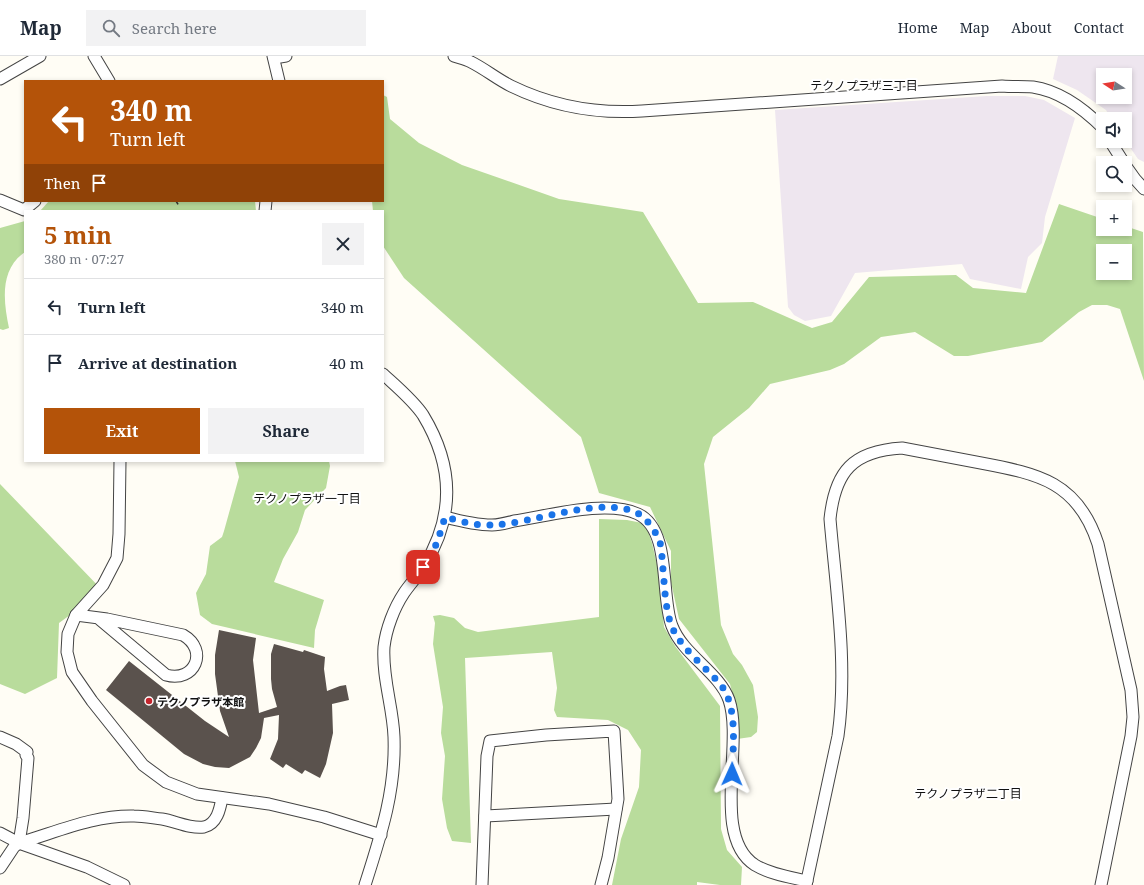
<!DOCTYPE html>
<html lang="en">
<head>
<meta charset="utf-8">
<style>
  :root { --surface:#fff; --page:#f2f2f3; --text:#1f2937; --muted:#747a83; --line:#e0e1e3; --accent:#b45309 }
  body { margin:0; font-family:"Noto Serif","Noto Sans JP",serif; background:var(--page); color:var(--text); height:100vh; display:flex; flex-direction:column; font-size:15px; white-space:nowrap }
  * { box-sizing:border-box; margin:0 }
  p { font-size:13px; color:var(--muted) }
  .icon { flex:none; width:22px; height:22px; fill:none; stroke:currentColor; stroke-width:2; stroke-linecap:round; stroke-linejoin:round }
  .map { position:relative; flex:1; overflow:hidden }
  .details { position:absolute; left:24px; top:154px; width:360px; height:252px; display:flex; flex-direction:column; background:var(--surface); border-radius:0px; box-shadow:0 2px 6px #0003 }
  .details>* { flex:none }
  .top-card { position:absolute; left:24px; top:24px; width:360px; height:122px; border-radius:0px; box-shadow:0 2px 6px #0003; background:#b45309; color:#fff; overflow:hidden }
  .needle { width:26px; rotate:282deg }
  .buttons { position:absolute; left:1096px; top:12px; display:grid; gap:8px }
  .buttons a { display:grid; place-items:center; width:36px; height:36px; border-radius:0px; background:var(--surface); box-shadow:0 2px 6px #0003; font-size:20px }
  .pin { position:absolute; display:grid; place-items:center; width:34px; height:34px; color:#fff; margin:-17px; border-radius:8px; box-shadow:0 2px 6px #0006 }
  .me { position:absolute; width:44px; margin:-22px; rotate:1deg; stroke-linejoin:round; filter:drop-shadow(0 0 3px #0008) }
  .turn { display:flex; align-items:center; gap:14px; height:84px; padding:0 20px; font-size:18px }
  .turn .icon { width:52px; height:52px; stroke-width:2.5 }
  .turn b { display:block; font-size:28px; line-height:34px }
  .then { display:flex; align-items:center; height:38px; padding:0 20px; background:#0003; gap:8px; font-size:15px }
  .round { display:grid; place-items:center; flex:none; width:42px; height:42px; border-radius:0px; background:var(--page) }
  .overview { display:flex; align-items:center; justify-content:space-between; height:68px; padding:0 20px }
  h1 { font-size:24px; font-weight:700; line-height:30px; color:var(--accent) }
  .action { display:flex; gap:8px; margin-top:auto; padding:8px 20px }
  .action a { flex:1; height:46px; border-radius:0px; background:var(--accent); color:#fff; font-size:16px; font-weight:700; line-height:46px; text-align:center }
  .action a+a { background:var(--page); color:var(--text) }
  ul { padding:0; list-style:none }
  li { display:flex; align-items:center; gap:12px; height:56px; padding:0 20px; border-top:1px solid var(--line) }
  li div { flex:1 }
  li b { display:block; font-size:15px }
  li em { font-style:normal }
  header { display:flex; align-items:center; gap:24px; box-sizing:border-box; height:56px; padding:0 20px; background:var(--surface); border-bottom:1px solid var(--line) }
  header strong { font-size:19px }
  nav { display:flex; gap:22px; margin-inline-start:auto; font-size:14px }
  .search { width:280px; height:36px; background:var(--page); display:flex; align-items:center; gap:10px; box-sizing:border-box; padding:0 14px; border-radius:0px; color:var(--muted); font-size:15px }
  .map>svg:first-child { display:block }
  .industrial { fill:#eee6ef; fill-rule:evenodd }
  .forest { fill:#b9dc9c; fill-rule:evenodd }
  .building { fill:#5a524d }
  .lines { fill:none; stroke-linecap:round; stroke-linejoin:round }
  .minor-casing { stroke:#444; stroke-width:13 }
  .path { stroke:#333; stroke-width:1.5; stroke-dasharray:4 2; stroke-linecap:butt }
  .minor { stroke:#fff; stroke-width:11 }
  .route { stroke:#1a73e8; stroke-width:7; stroke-dasharray:0 12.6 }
  .poi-dot { fill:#c4262e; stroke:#fff; stroke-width:1.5 }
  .labels { text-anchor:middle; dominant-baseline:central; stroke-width:4; stroke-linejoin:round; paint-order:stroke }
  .poi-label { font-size:11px; font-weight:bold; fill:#111; stroke:#fff; text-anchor:start }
  .neighbourhood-label { font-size:12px; fill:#111; stroke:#fff }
</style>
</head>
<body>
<header>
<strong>Map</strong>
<div class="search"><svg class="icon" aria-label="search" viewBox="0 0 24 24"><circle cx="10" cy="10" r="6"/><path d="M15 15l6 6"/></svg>Search here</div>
<nav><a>Home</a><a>Map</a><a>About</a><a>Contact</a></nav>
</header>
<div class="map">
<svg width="1144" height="829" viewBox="0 0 1144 829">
  <rect width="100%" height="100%" fill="#fffdf5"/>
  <g class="industrial">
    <path d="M1058,0H1144V106L1138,103L1125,84V63H1111L1106,54L1077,34L1053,23ZM1103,19H1125V41H1103Z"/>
    <polygon points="987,40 1025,40 1044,44 1075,62 1045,161 1042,187 1028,201 1021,233 970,223 962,208 855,217 831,260 805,265 794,259 788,251 775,54"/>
  </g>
  <g class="forest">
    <path d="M383,39L387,41L390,63L419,87L462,109L559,143L643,156L698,247L753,246L812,272L832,266L869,221L956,219L973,232L1026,237L1059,148L1103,163V173H1125V170L1143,176L1144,325L1120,253L1107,249H1092L1079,256L1042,286L968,300H954L915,276L881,281L844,308L830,314L770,328L749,352L713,381L704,408L721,569L733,598L742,609L753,629L758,661L757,676L751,681L737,683L735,648L730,628L679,563L671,526V495L650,451L599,437L581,381L404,222L383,190V155H373L372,145H383ZM1103,195H1125V217H1103Z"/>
    <polygon points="49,145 255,145 256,155 40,155"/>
    <path d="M25,165V196C0,213 3,244 9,272L3,274L0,273V172Z"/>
    <polygon points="235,405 329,405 330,410 326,432 305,454 298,476 283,503 274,526 324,544 315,574 314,592 212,568 200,559 196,537 206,518 210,490 222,481 224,475 239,421"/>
    <polygon points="0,428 103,535 59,567 57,622 25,638 0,628"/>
    <polygon points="599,463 627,464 642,467 647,472 652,487 659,517 664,571 675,590 720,650 721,773 727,794 742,811 741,829 720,829 697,826 697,829 612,829 621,783 639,731 641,694 628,674 608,664 557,661 554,654 557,632 552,596 465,602 471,787 452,785 447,772 442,743 445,700 441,677 443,651 433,588 435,567 433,560 440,559 454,562 465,572 478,576 599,561"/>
  </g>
  <polygon class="building" points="219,574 256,582 253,604 259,657 277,651 272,633 271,623 271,598 274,588 303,596 304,594 325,601 324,613 327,635 340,630 346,629 349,644 332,648 333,677 326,708 320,722 305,714 302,718 286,708 283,712 270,703 278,683 279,659 264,662 261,682 256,692 250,701 229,712 215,711 203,708 184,698 106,634 129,605 205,665 229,681 220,655 215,618 215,599"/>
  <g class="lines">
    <defs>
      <g id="minor">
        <polyline points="94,0 109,25"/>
        <polyline points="273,0 279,25"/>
        <path d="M454,0C460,2 466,3 471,6C485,13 497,23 511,30C552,50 596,58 642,55L1002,30C1012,31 1023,30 1033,31C1060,35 1085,54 1103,72"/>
        <polyline points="274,2 286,0"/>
        <polyline points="0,23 40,0"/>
        <polyline points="1110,85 1124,107"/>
        <polyline points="1125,109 1135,123 1144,133"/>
        <polyline points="0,144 24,154 35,145"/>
        <polyline points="265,155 266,145"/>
        <polyline points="120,405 119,478 117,502 103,529 76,559 68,578 67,596 72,616 92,645 143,709 166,726 197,738 269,748 324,761 381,779"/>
        <path d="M445,461C460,465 476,469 492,469C500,469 507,467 514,465C548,460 607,443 638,458C672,474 660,540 672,570C683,599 719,616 729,644C744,688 711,781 755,809C770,818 790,821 807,825"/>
        <path d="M76,559L107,563L183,579C209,594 195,627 166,619L98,562"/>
        <polyline points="0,681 16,688 27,696 26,699 28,702 23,762 19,787"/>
        <polyline points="485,760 616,753"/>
        <polyline points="0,777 19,787 87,811 124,829"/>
        <path d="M0,812L14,791L19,787C57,776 94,759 134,760C143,760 153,762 162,763C175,765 190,773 204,771C217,768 220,753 222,742"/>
        <path d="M365,829C381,779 396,734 394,681C393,651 382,622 384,591C386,573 394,552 404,537C410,528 418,520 424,510C455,460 454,410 423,359C414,345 396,330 383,318"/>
        <polyline points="482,829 487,700 490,685 546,679 614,675 618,743 608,802 601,829"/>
        <path d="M806,829L838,680C848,609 836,534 830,463C835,415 853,395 902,392C928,397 955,402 981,407C1039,418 1078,426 1098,488L1131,634L1133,661L1131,680L1101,829"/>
      </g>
    </defs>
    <use href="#minor" class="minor-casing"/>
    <polyline class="path" points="176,145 179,150"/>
    <use href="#minor" class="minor"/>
  </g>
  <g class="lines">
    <path class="route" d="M423,511L437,487L445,461C460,465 476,470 493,469C532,468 604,438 639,458C648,464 657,477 660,487C662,492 662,499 662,505C665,526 664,551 672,571C682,594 705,610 721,629C738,651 733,691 732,718"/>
  </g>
  <circle class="poi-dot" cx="149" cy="645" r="4"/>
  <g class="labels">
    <g class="poi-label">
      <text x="157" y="645">テクノプラザ本館</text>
    </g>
    <g class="neighbourhood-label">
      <text x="864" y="29">テクノプラザ三丁目</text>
      <text x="307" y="442">テクノプラザ一丁目</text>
      <text x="968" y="737">テクノプラザ二丁目</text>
    </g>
  </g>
</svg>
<div class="buttons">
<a><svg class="needle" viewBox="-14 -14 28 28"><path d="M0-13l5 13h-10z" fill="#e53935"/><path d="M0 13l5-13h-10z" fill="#747a83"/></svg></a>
<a><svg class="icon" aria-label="sound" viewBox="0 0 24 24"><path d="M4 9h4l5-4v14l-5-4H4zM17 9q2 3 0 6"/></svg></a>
<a><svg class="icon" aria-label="search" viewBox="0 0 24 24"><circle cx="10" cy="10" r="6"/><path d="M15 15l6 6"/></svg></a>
<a>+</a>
<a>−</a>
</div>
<div class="pin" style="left:423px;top:511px;background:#d93025"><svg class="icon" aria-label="arrive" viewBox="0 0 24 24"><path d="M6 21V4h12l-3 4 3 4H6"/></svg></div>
<svg class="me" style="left:732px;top:718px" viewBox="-20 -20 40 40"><path d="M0-17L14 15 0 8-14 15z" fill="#1a73e8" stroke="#fff" stroke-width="4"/></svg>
<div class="top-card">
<div class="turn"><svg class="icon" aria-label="left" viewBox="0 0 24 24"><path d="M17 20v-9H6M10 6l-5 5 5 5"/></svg><div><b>340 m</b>Turn left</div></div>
<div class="then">Then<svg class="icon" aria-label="arrive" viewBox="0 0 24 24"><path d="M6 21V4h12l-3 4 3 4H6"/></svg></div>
</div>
<section class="details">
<div class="overview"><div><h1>5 min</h1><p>380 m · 07:27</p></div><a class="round"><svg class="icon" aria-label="close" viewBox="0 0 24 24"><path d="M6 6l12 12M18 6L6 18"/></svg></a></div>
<ul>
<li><svg class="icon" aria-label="left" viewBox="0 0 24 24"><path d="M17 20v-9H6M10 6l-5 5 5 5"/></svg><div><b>Turn left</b></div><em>340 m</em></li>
<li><svg class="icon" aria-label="arrive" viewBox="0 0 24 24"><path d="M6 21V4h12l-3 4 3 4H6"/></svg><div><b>Arrive at destination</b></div><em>40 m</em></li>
</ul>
<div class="action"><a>Exit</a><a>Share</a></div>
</section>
</div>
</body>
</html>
